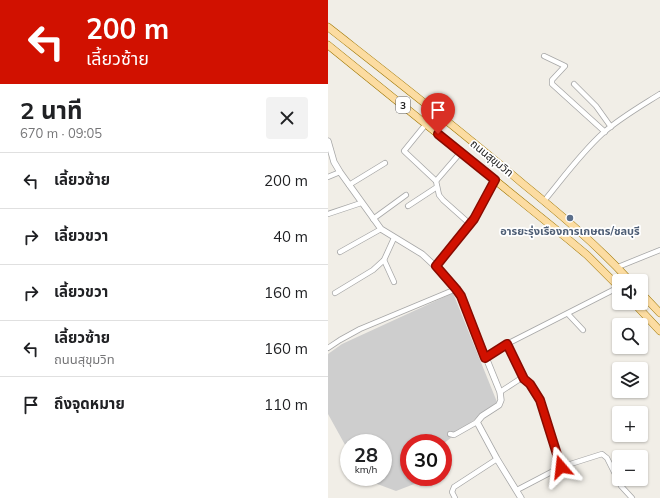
<!DOCTYPE html>
<html lang="th">
<head>
<meta charset="utf-8">
<style>
  :root { --surface:#fff; --page:#f2f2f2; --text:#202124; --muted:#757577; --line:#e0e0e0 }
  body { margin:0; font-family:Mulish,"Noto Sans Thai",sans-serif; background:var(--page); color:var(--text); height:100vh; display:flex; flex-direction:column; font-size:15px; white-space:nowrap }
  * { box-sizing:border-box; margin:0 }
  p { font-size:13px; color:var(--muted) }
  .icon { flex:none; width:22px; height:22px; fill:none; stroke:currentColor; stroke-width:2; stroke-linecap:round; stroke-linejoin:round }
  .map { position:relative; flex:1; overflow:hidden }
  .panel { display:flex; flex-direction:column; background:var(--surface); width:328px }
  .panel>* { flex:none }
  .guide { background:#d11100; color:#fff; overflow:hidden }
  .tools { position:absolute; left:284px; top:274px; display:grid; gap:8px }
  .tools a { display:grid; place-items:center; width:36px; height:36px; border-radius:4px; background:var(--surface); box-shadow:0 1px 3px #0004; font-size:20px }
  .speed { position:absolute; left:12px; top:434px; display:flex; gap:8px; font-size:20px; font-weight:700; text-align:center }
  .speed>* { display:grid; place-content:center; width:52px; height:52px; border-radius:50%; background:var(--surface); box-shadow:0 1px 3px #0004; line-height:1 }
  .speed small { font-size:10px; font-weight:400 }
  .speed .limit { border:6px solid #d22; background:#fff; color:#111 }
  .pin { position:absolute; display:grid; place-items:center; width:34px; height:34px; color:#fff; margin:-41px -17px; border-radius:50% 50% 50% 0; rotate:-45deg; box-shadow:0 0 4px #0007 }
  .pin .icon { rotate:45deg }
  .me { position:absolute; width:44px; margin:-22px; rotate:343deg; stroke-linejoin:round; filter:drop-shadow(0 0 3px #0008) }
  .turn { display:flex; align-items:center; gap:14px; height:84px; padding:0 20px; font-size:18px }
  .turn .icon { width:52px; height:52px; stroke-width:2.5 }
  .turn b { display:block; font-size:28px; line-height:34px }
  .round { display:grid; place-items:center; flex:none; width:42px; height:42px; border-radius:4px; background:var(--page) }
  .headline { display:flex; align-items:center; justify-content:space-between; height:68px; padding:0 20px }
  h1 { font-size:24px; font-weight:700; line-height:30px }
  ul { padding:0; list-style:none }
  li { display:flex; align-items:center; gap:12px; height:56px; padding:0 20px; border-top:1px solid var(--line) }
  li div { flex:1 }
  li b { display:block; font-size:15px }
  li em { font-style:normal }
  main { display:flex; flex:1; min-height:0 }
  .map>svg:first-child { display:block }
  .religious { fill:#cecece }
  .lines { fill:none; stroke-linecap:round; stroke-linejoin:round }
  .minor-casing { stroke:#a7a7a7; stroke-width:6 }
  .tertiary-casing { stroke:#a7a7a7; stroke-width:7 }
  .primary-casing { stroke:#9d7500; stroke-width:8 }
  .minor { stroke:#fff; stroke-width:4.5 }
  .tertiary { stroke:#fff; stroke-width:5.5 }
  .primary { stroke:#fcdca1; stroke-width:7 }
  .route-casing { stroke:#880b00; stroke-width:10 }
  .route { stroke:#d11100; stroke-width:7 }
  .service-dot { fill:#5c6f8a; stroke:#fff; stroke-width:1.5 }
  .labels { text-anchor:middle; dominant-baseline:central; stroke-width:3.5; stroke-linejoin:round; paint-order:stroke }
  .shield { fill:#fff; stroke:#636363; stroke-width:1 }
  .shield-label { font-size:10px; font-weight:bold; fill:#202020 }
  .street-label { font-size:11px; fill:#202020; stroke:#fff }
  .service-label { font-size:11px; font-weight:bold; fill:#4e5e75; stroke:#fff }
</style>
</head>
<body>
<main>
<section class="panel">
<div class="guide">
<div class="turn"><svg class="icon" aria-label="left" viewBox="0 0 24 24"><path d="M17 20v-9H6M10 6l-5 5 5 5"/></svg><div><b>200 m</b>เลี้ยวซ้าย</div></div>
</div>
<div class="headline"><div><h1>2 นาที</h1><p>670 m · 09:05</p></div><a class="round"><svg class="icon" aria-label="close" viewBox="0 0 24 24"><path d="M6 6l12 12M18 6L6 18"/></svg></a></div>
<ul>
<li><svg class="icon" aria-label="left" viewBox="0 0 24 24"><path d="M17 20v-9H6M10 6l-5 5 5 5"/></svg><div><b>เลี้ยวซ้าย</b></div><em>200 m</em></li>
<li><svg class="icon" aria-label="right" viewBox="0 0 24 24"><path d="M7 20v-9h11M14 6l5 5-5 5"/></svg><div><b>เลี้ยวขวา</b></div><em>40 m</em></li>
<li><svg class="icon" aria-label="right" viewBox="0 0 24 24"><path d="M7 20v-9h11M14 6l5 5-5 5"/></svg><div><b>เลี้ยวขวา</b></div><em>160 m</em></li>
<li><svg class="icon" aria-label="left" viewBox="0 0 24 24"><path d="M17 20v-9H6M10 6l-5 5 5 5"/></svg><div><b>เลี้ยวซ้าย</b><p>ถนนสุขุมวิท</p></div><em>160 m</em></li>
<li><svg class="icon" aria-label="arrive" viewBox="0 0 24 24"><path d="M6 21V4h12l-3 4 3 4H6"/></svg><div><b>ถึงจุดหมาย</b></div><em>110 m</em></li>
</ul>
</section>
<div class="map">
<svg width="332" height="498" viewBox="0 0 332 498">
  <rect width="100%" height="100%" fill="#f1eee7"/>
  <polygon class="religious" points="125,293 169,402 115,444 81,443 81,477 102,477 102,478 68,491 36,479 35,477 55,477 55,443 21,443 21,452 0,414 0,354 14,344"/>
  <g class="lines">
    <defs>
      <g id="minor">
        <polyline points="216,56 237,66 224,80 224,84 277,132"/>
        <polyline points="246,84 268,106 283,127"/>
        <polyline points="98,124 76,151 108,181 111,195 115,200 142,224"/>
        <polyline points="0,177 12,172"/>
        <polyline points="108,181 133,152"/>
        <polyline points="21,185 57,163"/>
        <path d="M216,201C235,178 253,153 275,133C292,118 313,106 332,94"/>
        <polyline points="80,206 109,187"/>
        <polyline points="0,214 33,203"/>
        <polyline points="45,219 78,195"/>
        <polyline points="12,252 53,229"/>
        <polyline points="56,260 66,282"/>
        <polyline points="108,267 146,219 167,180"/>
        <polyline points="290,267 332,250"/>
        <polyline points="7,293 45,270 56,260 66,238"/>
        <polyline points="240,314 255,330"/>
        <polyline points="179,344 196,379"/>
        <polyline points="0,348 12,340 32,329 128,289"/>
        <polyline points="157,358 179,344 291,287"/>
        <path d="M172,392L192,379C211,380 228,450 233,467"/>
        <polyline points="122,434 126,435 149,422"/>
        <polyline points="189,490 233,467 274,454 279,458 293,486 304,498"/>
        <polyline points="127,498 124,492 126,487 169,459"/>
      </g>
      <polyline id="tertiary" points="0,141 6,162 12,172 53,229 94,254 108,267 128,289 133,296 172,392 173,400 171,405 154,416 149,422 169,459 193,498"/>
      <g id="primary">
        <path d="M0,27C65,78 131,129 194,183C232,214 269,245 302,281"/>
        <polyline points="0,45 241,240 259,255 291,287"/>
        <polyline points="313,293 332,313"/>
        <polyline points="306,303 332,331"/>
      </g>
    </defs>
    <use href="#minor" class="minor-casing"/>
    <use href="#tertiary" class="tertiary-casing"/>
    <use href="#primary" class="primary-casing"/>
    <use href="#minor" class="minor"/>
    <use href="#tertiary" class="tertiary"/>
    <use href="#primary" class="primary"/>
  </g>
  <g class="lines">
    <defs>
      <polyline id="route" points="110,134 167,180 146,219 108,266 128,289 133,296 157,358 179,344 196,379 202,384 212,400 233,467"/>
    </defs>
    <use href="#route" class="route-casing"/>
    <use href="#route" class="route"/>
  </g>
  <circle class="service-dot" cx="242" cy="218" r="4"/>
  <g class="labels">
    <rect class="shield" x="68" y="97" width="14" height="16" rx="3"/>
    <g class="shield-label">
      <text x="75" y="105">3</text>
    </g>
    <g class="street-label">
      <text transform="translate(164 158) rotate(39)">ถนนสุขุมวิท</text>
    </g>
    <g class="service-label">
      <text x="242" y="231">อารยะรุ่งเรืองการเกษตร/ชลบุรี</text>
    </g>
  </g>
</svg>
<div class="tools">
<a><svg class="icon" aria-label="sound" viewBox="0 0 24 24"><path d="M4 9h4l5-4v14l-5-4H4zM17 9q2 3 0 6"/></svg></a>
<a><svg class="icon" aria-label="search" viewBox="0 0 24 24"><circle cx="10" cy="10" r="6"/><path d="M15 15l6 6"/></svg></a>
<a><svg class="icon" aria-label="layers" viewBox="0 0 24 24"><path d="M12 4l9 5-9 5-9-5zM3 14l9 5 9-5"/></svg></a>
<a>+</a>
<a>−</a>
</div>
<div class="speed"><div>28<small>km/h</small></div><div class="limit">30</div></div>
<div class="pin" style="left:110px;top:134px;background:#d93025"><svg class="icon" aria-label="arrive" viewBox="0 0 24 24"><path d="M6 21V4h12l-3 4 3 4H6"/></svg></div>
<svg class="me" style="left:233px;top:467px" viewBox="-20 -20 40 40"><path d="M0-17L14 15 0 8-14 15z" fill="#d11100" stroke="#fff" stroke-width="4"/></svg>
</div>
</main>
</body>
</html>
